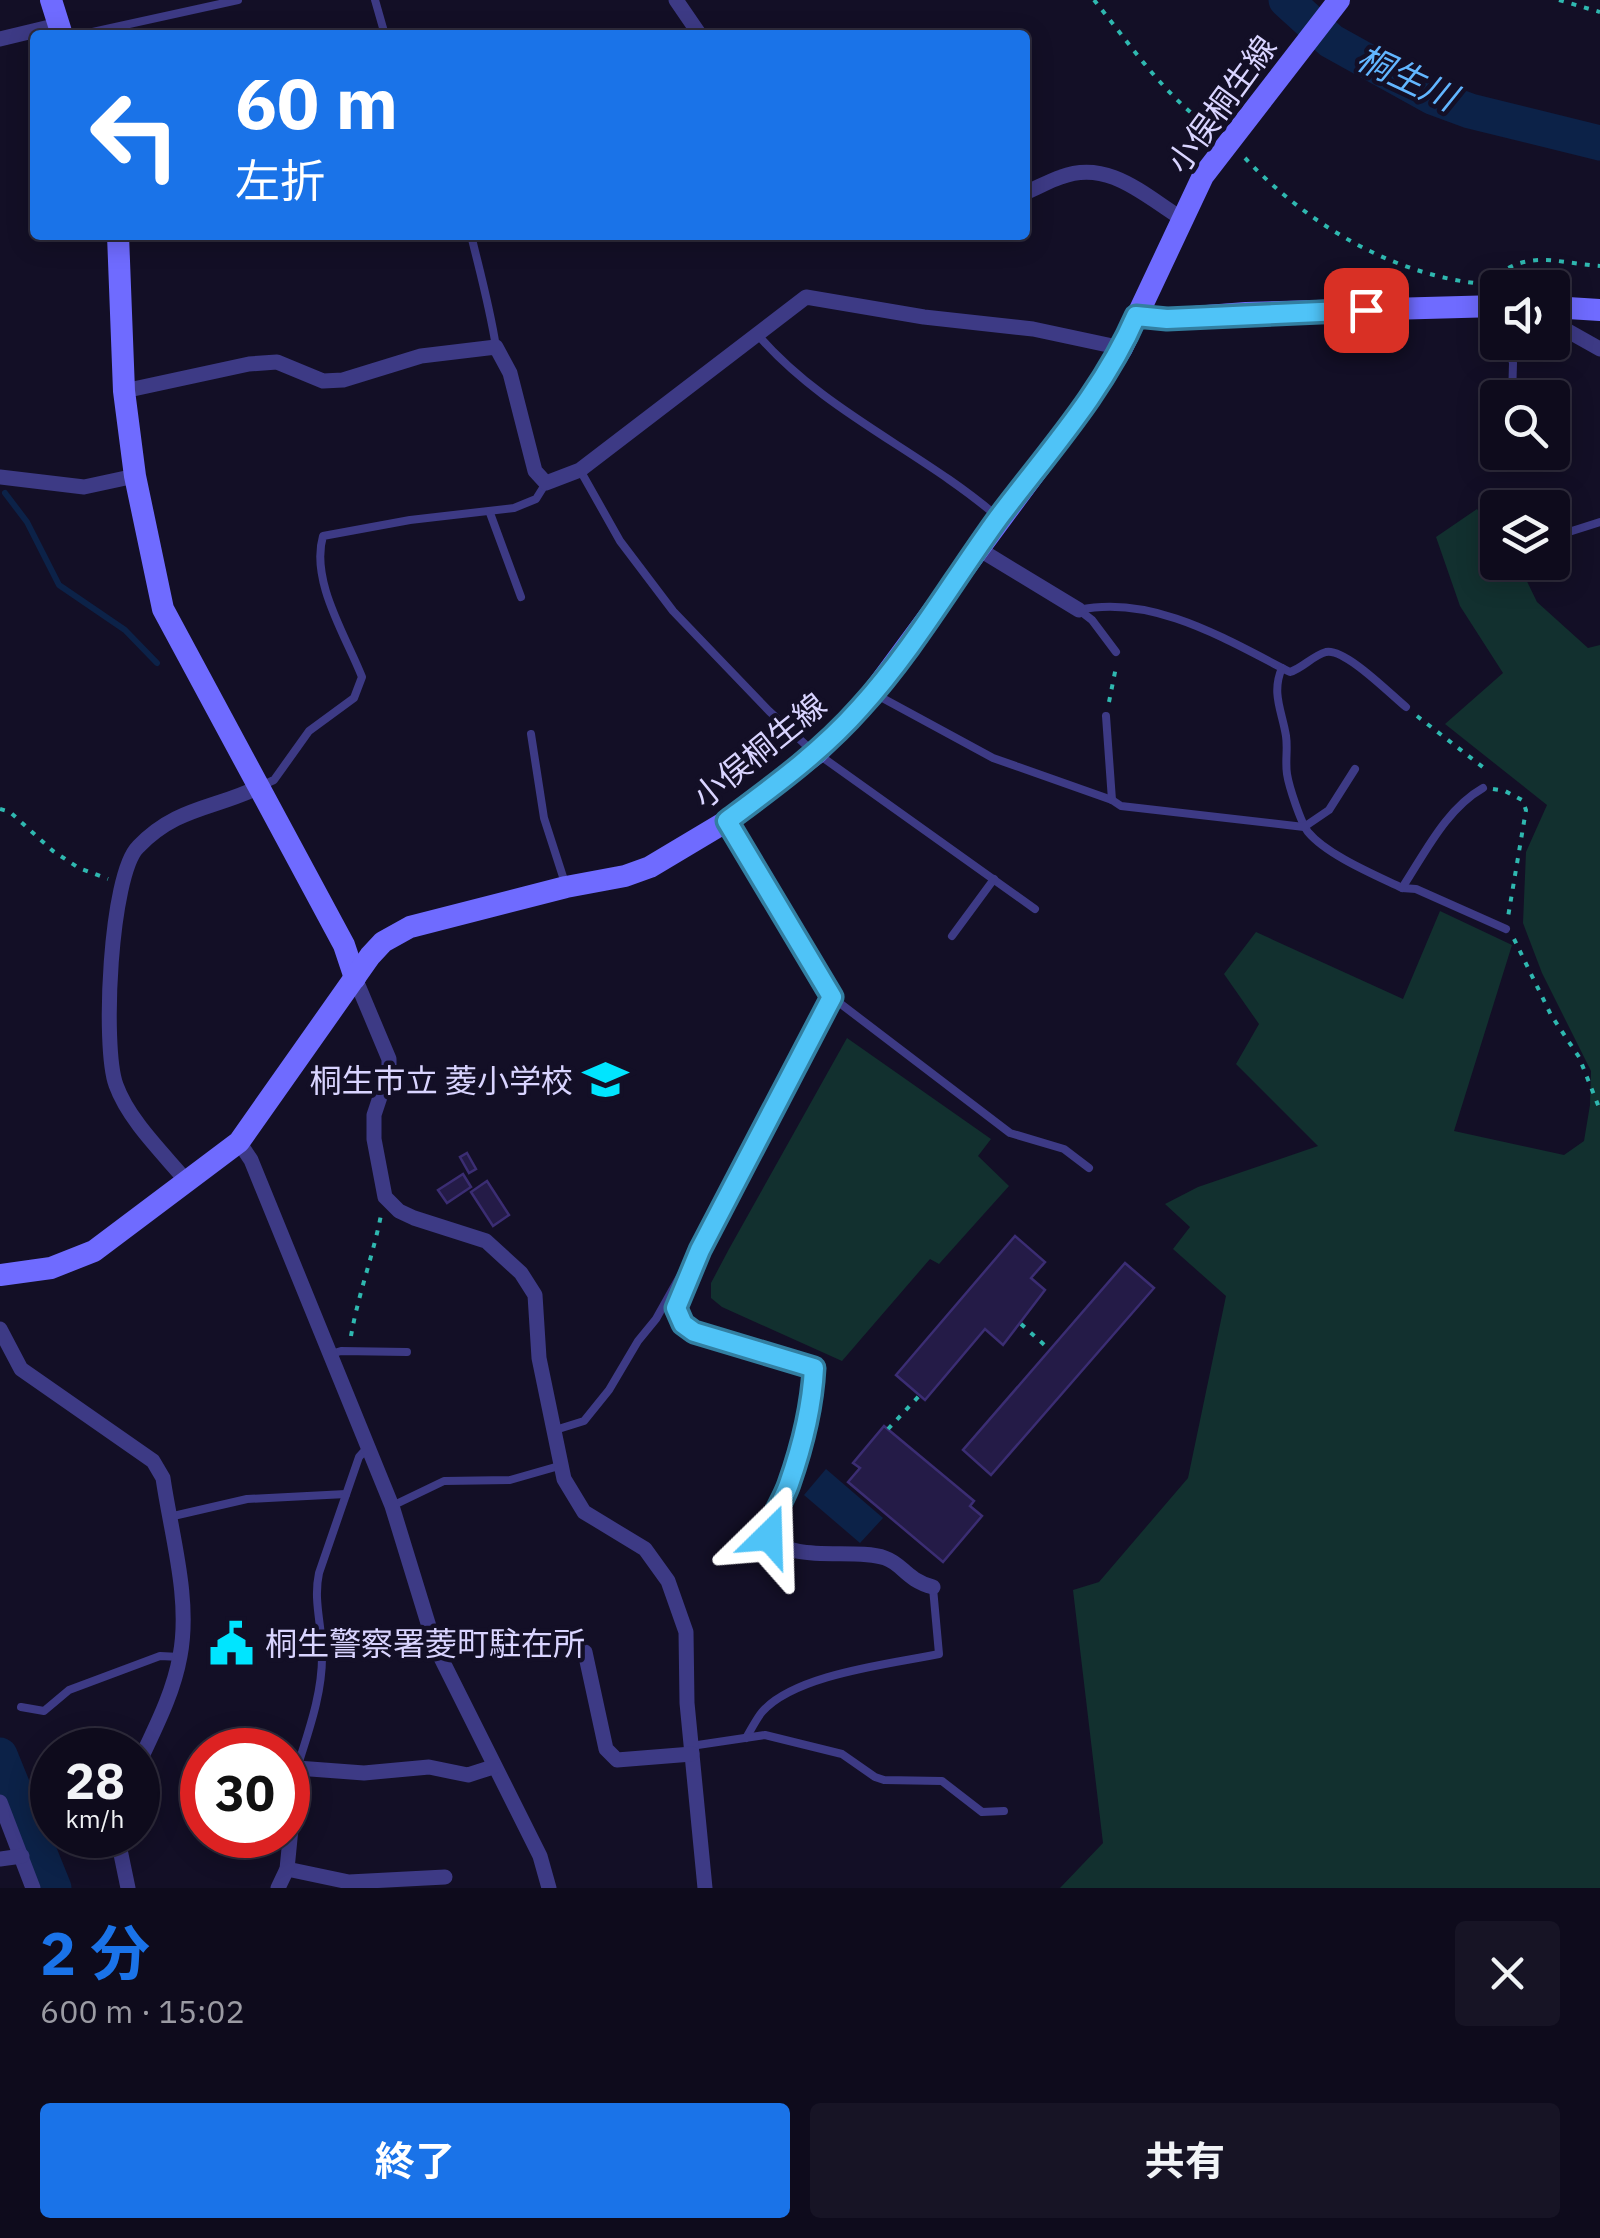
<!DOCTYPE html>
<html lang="ja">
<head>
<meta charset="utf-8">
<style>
  :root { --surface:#0e0b1c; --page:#171425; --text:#f1f3f6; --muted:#9b9ba3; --line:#2e2b3b; --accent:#1a73e8 }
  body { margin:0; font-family:"IBM Plex Sans","Noto Sans JP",sans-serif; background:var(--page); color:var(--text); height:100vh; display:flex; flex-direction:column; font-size:38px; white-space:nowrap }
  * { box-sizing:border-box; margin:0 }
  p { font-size:32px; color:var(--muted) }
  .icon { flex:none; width:55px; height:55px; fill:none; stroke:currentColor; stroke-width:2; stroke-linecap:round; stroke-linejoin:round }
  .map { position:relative; height:1888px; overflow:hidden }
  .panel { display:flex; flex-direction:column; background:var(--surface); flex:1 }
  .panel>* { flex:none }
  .top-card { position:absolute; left:30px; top:30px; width:1000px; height:210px; border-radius:10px; box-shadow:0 5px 25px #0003,0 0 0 2px var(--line); background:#1a73e8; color:#fff; overflow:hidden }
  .buttons { position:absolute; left:1480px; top:270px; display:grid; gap:20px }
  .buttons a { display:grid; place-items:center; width:90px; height:90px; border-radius:10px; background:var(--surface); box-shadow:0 5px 25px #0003,0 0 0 2px var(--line); font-size:50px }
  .speed { position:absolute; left:30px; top:1728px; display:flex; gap:20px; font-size:50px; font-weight:700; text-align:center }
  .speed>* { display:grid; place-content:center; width:130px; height:130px; border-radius:50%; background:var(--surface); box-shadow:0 5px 25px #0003,0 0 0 2px var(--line); line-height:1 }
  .speed small { font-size:25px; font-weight:400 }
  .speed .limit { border:15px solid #d22; background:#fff; color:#111 }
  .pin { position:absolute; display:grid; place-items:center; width:85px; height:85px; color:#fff; margin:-42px; border-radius:20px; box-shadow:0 5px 15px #0006 }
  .me { position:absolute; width:110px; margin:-55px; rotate:22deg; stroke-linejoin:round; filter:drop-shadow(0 0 8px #0008) }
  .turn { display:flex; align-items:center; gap:35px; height:210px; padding:0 40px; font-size:45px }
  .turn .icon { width:130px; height:130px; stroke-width:2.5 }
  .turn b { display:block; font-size:70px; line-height:85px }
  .round { display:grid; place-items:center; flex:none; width:105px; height:105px; border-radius:10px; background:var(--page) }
  .overview { display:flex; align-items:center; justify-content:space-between; height:170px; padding:0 40px }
  h1 { font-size:60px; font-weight:700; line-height:75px; color:var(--accent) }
  .action { display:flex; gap:20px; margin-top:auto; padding:20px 40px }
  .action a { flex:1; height:115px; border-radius:10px; background:var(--accent); color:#fff; font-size:40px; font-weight:700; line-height:115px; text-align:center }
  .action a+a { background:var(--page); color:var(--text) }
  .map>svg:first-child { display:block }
  .green { fill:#12302f }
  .water { fill:#0c2248 }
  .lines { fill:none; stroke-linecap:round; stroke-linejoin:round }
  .stream { stroke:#0c2248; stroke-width:6 }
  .river { stroke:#0c2248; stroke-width:35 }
  .building { fill:#241b47; stroke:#3b2d73; stroke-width:2.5 }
  .path { stroke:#2fb8b0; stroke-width:4; stroke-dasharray:5 8; stroke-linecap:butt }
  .lane { stroke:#3d3a85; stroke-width:8 }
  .street { stroke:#3d3a85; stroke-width:15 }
  .secondary { stroke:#6f6bff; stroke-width:22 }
  .route-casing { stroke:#337fa1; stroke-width:25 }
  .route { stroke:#4fc3f7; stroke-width:18 }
  .labels { text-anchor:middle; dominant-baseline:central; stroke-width:9; stroke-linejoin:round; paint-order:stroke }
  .street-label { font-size:32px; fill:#d9d4ff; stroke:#130f26 }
  .poi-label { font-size:32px; fill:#d9d4ff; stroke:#130f26; text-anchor:end }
  .water-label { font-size:35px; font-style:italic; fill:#62b6ff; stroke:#130f26 }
</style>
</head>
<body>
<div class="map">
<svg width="1600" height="1888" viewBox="0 0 1600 1888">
  <rect width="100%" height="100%" fill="#130f26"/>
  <g class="green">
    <polygon points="1477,509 1497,536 1498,562 1518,563 1537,602 1588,648 1600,645 1600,1888 1060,1888 1103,1843 1073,1590 1099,1582 1188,1478 1226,1296 1173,1249 1190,1227 1165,1204 1198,1187 1318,1146 1236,1064 1259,1024 1224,974 1256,932 1403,999 1440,911 1512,945 1454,1131 1564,1155 1584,1141 1590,1105 1591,1071 1542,973 1523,923 1526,852 1547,805 1445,724 1503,673 1460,606 1436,537"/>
    <polygon points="847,1038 991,1139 978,1156 1009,1186 939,1264 930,1259 842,1361 722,1307 711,1298 711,1283 729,1249"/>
  </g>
  <polygon class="water" points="826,1469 883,1518 860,1543 804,1495"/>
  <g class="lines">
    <polyline class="stream" points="5,493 27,522 59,585 125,630 157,663"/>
    <g class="river">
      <polyline points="1286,0 1331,41 1432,97 1470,111 1600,143"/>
      <polyline points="0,1755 54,1888"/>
    </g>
  </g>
  <g class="building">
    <polygon points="467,1153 476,1169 469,1173 460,1157"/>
    <polygon points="463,1174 471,1187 447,1203 438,1190"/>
    <polygon points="487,1181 509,1215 493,1226 471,1192"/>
    <polygon points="1015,1236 1045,1262 1031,1278 1045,1290 1003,1345 985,1329 925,1400 896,1375"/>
    <polygon points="1125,1263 1154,1288 991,1475 963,1450"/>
    <polygon points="884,1426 974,1501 970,1506 982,1516 943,1562 848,1482 860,1468 853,1463"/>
  </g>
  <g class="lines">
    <g class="path">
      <path d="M1094,0C1130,44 1164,96 1212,129"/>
      <polyline points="1559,0 1600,12"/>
      <path d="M1245,158C1307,224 1392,275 1483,284"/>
      <path d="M1488,284C1524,247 1555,263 1600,266"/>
      <polyline points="1109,702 1116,667"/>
      <polyline points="1417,716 1484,768 1483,774"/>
      <polyline points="1493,789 1505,791 1522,800 1526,810 1508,917"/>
      <polyline points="0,809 10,812 53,851 79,868 108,879"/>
      <polyline points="1514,939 1551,1015 1579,1057 1600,1110"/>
      <polyline points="1021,1324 1050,1350"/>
      <path d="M351,1336C358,1295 373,1256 381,1215"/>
      <polyline points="888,1429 920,1395"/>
    </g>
    <g class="lane">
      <polyline points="375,0 385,35"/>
      <polyline points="79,35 238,0"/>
      <path d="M471,235C480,272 490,308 496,347"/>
      <path d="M757,334C825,413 922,451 999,518"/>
      <polyline points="1507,342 1513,363 1512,398"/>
      <polyline points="1496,452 1498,451"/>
      <polyline points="580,470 620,541 673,611 769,711 808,747 1035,909"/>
      <polyline points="490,513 521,597"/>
      <polyline points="1553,537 1600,522"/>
      <path d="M1079,610C1153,594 1227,640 1290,672C1303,668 1312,656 1326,652C1345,648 1390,694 1406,707"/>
      <polyline points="1079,610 1092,620 1116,652"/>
      <path d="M1282,668C1271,693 1282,711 1286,736C1288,749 1285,761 1287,774C1289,787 1301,823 1308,832C1327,855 1375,875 1402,888L1416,889L1506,929"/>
      <polyline points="875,694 993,758 1112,800 1121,806 1304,827 1329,810 1355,769"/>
      <polyline points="1106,716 1112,800"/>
      <polyline points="531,734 544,818 565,883"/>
      <path d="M263,785L274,780L309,731L354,698L362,677C346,636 310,581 323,536L410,520L514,508L536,499L546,483"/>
      <path d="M1402,888C1425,853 1446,809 1483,788"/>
      <polyline points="952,936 994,879"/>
      <polyline points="833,998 1010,1133 1064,1149 1089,1168"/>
      <polyline points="331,1354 341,1351 407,1352"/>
      <polyline points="552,1431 584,1421 609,1390 638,1341 656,1319 684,1269"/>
      <polyline points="392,1506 444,1481 510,1480 559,1466"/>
      <polyline points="169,1517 247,1499 346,1494"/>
      <polyline points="21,1707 44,1711 69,1690 160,1656 180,1657"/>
      <path d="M746,1738C751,1730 756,1719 762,1712C795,1674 891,1664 939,1654L933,1588"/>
      <polyline points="691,1746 765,1735 842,1754 875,1777 884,1780 942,1781 982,1812 1004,1811"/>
      <path d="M297,1768C309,1730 323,1692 322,1652C322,1625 313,1601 319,1573L359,1457L368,1447"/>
    </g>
    <g class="street">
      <polyline points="676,0 700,35"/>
      <polyline points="0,39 58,25"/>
      <path d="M1025,193C1037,188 1049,181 1061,177C1108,159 1144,195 1181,218"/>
      <polyline points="1552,315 1559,326 1600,349"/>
      <polyline points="124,391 249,364 277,362 323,381 343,380 421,356 496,347 510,373 535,471 546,483 580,470 806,297 924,317 1033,329 1122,348"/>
      <polyline points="0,477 84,487 135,476"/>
      <polyline points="977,548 1079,610"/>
      <path d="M727,821L832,997L700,1250C688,1277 663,1310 694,1331L814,1368C812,1408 802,1447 789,1484C783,1502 770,1517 769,1535C790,1565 853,1547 885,1558C903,1564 906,1580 933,1587"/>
      <polyline points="355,978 389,1059 389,1070 374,1115 374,1139 385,1197 399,1211 414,1218 486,1241 521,1273 535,1295 539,1358 564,1479 584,1512 645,1549 668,1581 686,1632 687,1703 705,1888"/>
      <polyline points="239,1142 251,1160 392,1506 435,1646 540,1856 549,1888"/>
      <path d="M188,1183C164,1154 129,1121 116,1085C102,1047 110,875 138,847C176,807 214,809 259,787"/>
      <path d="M0,1329L21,1369L153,1461L163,1478C171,1534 191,1599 180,1656C173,1695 154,1730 138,1765"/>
      <polyline points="585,1652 606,1749 617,1760 692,1754"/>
      <polyline points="0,1802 33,1888"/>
      <polyline points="117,1835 128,1888"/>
      <polyline points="0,1859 22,1856"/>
      <polyline points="287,1869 349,1882 445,1877"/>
      <polyline points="278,1888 287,1869 297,1768 364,1773 429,1767 468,1775 493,1767"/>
    </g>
    <g class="secondary">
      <polyline points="51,0 62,35"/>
      <polyline points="118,235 124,391 135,476 163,609 344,945 355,978"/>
      <polyline points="1552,307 1600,310"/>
      <polyline points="1136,317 1167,319 1246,313 1498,306"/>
      <polyline points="0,1275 51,1268 94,1251 239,1142 370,956 383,942 410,927 566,887 625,876 650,867 727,821 817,753 862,707 1091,397 1122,348 1203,176 1339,0"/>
    </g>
  </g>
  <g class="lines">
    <defs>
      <path id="route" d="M769,1536C770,1517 783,1502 789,1484C802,1447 812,1408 814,1368L694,1332L683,1324L676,1308L700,1250L832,997L727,821C774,786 821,752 860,708C913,650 953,580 999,517C1048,452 1103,392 1136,316L1167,319L1366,310"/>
    </defs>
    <use href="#route" class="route-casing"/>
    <use href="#route" class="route"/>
  </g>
  <defs>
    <symbol id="school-bare" viewBox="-9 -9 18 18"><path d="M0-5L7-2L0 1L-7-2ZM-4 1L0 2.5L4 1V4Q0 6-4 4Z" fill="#00e5ff" stroke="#130f26" stroke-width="2.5" paint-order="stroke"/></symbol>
    <symbol id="civic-bare" viewBox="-9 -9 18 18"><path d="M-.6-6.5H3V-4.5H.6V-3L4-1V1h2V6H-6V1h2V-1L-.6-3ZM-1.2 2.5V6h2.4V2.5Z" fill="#00e5ff" stroke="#130f26" stroke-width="2.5" paint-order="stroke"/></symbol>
  </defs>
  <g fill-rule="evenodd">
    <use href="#school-bare" x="574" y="1048" width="63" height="63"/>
    <use href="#civic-bare" x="200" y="1612" width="63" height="63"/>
  </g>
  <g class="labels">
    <g class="street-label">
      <text transform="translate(1221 104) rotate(-54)">小俣桐生線</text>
      <text transform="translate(759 750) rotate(-39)">小俣桐生線</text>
    </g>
    <g class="poi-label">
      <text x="573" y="1080">桐生市立 菱小学校</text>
      <text x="265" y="1643" text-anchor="start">桐生警察署菱町駐在所</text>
    </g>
    <g class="water-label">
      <text transform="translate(1407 77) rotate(25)">桐生川</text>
    </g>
  </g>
</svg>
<div class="buttons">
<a><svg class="icon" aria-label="sound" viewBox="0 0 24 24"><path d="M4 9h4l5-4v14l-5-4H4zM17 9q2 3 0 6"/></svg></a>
<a><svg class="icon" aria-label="search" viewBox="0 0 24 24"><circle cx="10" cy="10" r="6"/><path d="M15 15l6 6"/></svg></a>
<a><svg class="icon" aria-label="layers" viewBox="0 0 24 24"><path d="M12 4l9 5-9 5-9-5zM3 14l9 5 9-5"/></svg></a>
</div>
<div class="speed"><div>28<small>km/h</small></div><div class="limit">30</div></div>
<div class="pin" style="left:1366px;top:310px;background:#d93025"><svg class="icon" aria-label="arrive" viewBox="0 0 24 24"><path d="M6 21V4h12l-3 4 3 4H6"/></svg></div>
<svg class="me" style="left:769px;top:1536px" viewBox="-20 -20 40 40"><path d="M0-17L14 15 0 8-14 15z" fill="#4fc3f7" stroke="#fff" stroke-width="4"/></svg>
<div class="top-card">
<div class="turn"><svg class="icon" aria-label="left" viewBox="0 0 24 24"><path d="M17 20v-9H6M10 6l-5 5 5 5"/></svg><div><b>60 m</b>左折</div></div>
</div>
</div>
<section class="panel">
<div class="overview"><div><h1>2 分</h1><p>600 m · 15:02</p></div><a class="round"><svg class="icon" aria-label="close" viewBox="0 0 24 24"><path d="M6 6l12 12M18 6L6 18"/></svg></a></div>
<div class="action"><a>終了</a><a>共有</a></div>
</section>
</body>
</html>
